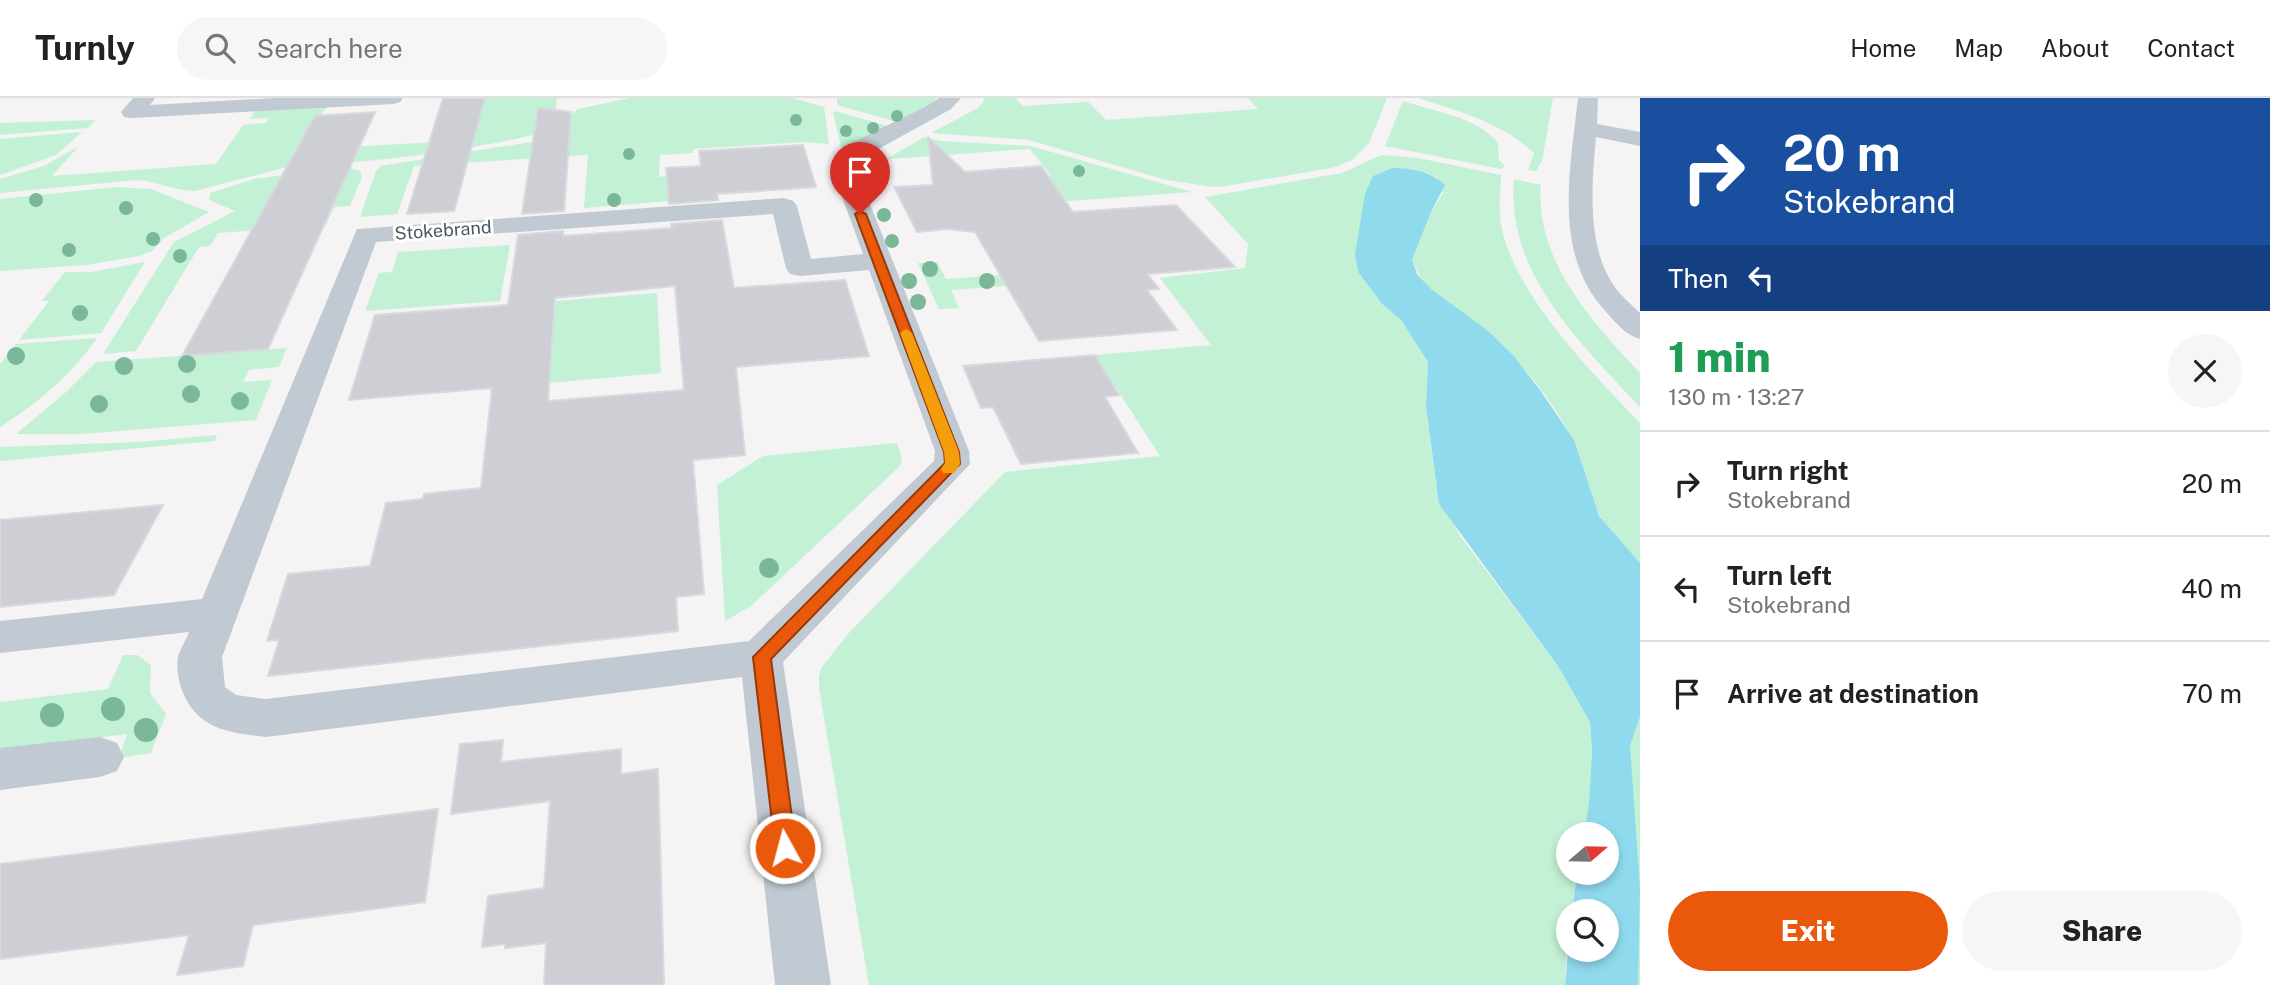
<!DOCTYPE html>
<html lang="en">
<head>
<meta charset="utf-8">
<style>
  :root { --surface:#fff; --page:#f6f6f6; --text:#222; --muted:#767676; --line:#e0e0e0; --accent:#ea580c }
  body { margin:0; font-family:"Public Sans",sans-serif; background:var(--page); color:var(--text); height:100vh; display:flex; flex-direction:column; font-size:26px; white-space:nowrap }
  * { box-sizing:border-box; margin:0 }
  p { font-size:23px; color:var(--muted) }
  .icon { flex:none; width:38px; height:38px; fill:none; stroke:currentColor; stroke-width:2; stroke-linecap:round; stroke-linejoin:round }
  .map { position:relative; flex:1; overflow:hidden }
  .details { display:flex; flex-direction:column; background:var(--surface); width:630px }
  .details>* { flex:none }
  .banner { background:#1a4fa0; color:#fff; overflow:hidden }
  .needle { width:46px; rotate:70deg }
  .tools { position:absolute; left:1556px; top:724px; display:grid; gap:14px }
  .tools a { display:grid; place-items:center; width:63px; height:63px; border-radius:50%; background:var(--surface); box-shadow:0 4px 10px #0003; font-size:35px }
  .pin { position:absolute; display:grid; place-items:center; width:60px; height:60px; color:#fff; margin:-72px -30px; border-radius:50% 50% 50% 0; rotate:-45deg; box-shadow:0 0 7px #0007 }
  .pin .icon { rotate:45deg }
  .me { position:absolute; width:77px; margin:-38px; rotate:353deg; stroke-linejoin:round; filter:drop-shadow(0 0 5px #0008) }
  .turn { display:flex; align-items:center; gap:24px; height:147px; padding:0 28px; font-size:32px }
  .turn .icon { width:91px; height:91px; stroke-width:2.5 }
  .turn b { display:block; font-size:49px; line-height:60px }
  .then { display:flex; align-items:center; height:66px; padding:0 28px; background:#0003; gap:14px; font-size:26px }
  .round { display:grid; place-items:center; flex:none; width:74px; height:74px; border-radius:37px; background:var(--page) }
  .head { display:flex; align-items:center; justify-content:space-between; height:119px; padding:0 28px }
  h1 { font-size:42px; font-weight:800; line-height:52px; color:#1e9e55 }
  .action { display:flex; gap:14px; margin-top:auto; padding:14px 28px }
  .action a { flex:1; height:80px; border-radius:42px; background:var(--accent); color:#fff; font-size:28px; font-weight:800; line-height:80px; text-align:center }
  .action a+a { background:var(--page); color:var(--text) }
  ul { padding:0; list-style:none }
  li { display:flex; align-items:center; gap:21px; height:105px; padding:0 28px; border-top:2px solid var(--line) }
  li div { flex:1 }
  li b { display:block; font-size:26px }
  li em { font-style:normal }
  header { display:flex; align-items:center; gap:42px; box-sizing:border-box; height:98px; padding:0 35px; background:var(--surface); border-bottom:2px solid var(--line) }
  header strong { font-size:33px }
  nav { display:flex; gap:38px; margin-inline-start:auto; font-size:24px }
  .search { width:490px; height:63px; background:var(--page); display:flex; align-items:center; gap:18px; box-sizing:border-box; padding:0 24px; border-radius:38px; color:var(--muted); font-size:26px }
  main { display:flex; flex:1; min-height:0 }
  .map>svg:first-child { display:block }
  .green { fill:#c3f1d5 }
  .water { fill:#90daee }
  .building { fill:#cdcfd5; stroke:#d7d9de; stroke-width:2; fill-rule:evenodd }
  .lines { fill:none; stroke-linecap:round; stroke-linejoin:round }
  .minor { fill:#c1cad2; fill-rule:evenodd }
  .tree { fill:#7bb799 }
  .route { fill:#ea580c; stroke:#983908; stroke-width:2 }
  .slow { fill:#f59e0b }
  .labels { text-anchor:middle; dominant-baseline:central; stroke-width:6; stroke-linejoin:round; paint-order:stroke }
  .far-street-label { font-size:18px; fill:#4a5661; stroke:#fff }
</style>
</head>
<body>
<header>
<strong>Turnly</strong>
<div class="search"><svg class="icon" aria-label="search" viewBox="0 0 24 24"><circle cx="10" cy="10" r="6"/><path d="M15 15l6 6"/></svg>Search here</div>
<nav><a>Home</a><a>Map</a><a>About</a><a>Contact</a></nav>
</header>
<main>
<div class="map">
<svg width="1640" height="887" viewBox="0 0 1640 887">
  <rect width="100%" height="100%" fill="#f5f3f3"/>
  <g class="green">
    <path d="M485,0H557C556,14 554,24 542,33C525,44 348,70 329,63C323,61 317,55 311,51L474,42Z"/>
    <polygon points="630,0 792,0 824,9 829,46 804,44 693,51 693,55 660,57 659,79 667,78 669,103 584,110 588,57 414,68 397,116 360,119 376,73 381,68 531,44 542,41 578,11"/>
    <polygon points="837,0 936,0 934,4 897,24 837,7"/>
    <polygon points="983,0 1016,0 1022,8 1088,4 1106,22 1258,11 1248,0 1387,0 1369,45 1352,62 1336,69 1226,88 1214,89 1166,82 1029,42 931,35 978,10 984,3"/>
    <path d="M1418,0H1553L1542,63L1536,73L1528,72L1534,55C1503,25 1458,13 1418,0Z"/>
    <path d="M1403,3C1432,13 1478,19 1498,45L1499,62L1505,68L1501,71L1385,48Z"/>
    <path d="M326,9L299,60L291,68L195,93C176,93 157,83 137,82L0,95V81L44,68L79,48L52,78L216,66L243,27L266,25L268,20L250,21L255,13Z"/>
    <polygon points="835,13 891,29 850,50 841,48 833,15"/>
    <polygon points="95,22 88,30 0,37 0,25"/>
    <polygon points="82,34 56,57 0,77 0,41"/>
    <polygon points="924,39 941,43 1031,48 1192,94 1055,104 1039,80 1051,78 1030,51 875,62 890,59"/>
    <path d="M1381,57L1418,60L1501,77C1500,96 1498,117 1503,136C1521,203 1592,275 1640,325V465C1619,443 1596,421 1588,391C1584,375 1580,355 1572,340C1557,311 1534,281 1512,257C1483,225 1426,203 1412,162L1431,114L1443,95L1438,80C1415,69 1396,67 1373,78L1355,156L1358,174L1382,206L1401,222L1428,264L1426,309L1436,387L1458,435L1558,568L1590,624L1592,654L1589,704L1584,737H1568V775H1577L1572,814H1568L1565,887H869L819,590V578L822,569L848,536L1005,374L1160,358L1095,257L1211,247L1160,180L1245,170L1248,146L1205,99L1342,75Z"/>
    <polygon points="346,69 360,73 362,79 350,108 334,109 326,127 218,135 210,148 199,149 136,253 103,256 174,144 235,113 209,102 210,95 254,81"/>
    <path d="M1514,81L1541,87C1534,161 1593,225 1640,275V309C1581,246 1505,174 1514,81Z"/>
    <polygon points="116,89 151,91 209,114 164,140 152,153 139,158 86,167 0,173 0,101"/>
    <polygon points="510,147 500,203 365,213 379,175 392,174 398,154"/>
    <polygon points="145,164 101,235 19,242 49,203 42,203 65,174 92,174"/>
    <polygon points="937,164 946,181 1000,177 1006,188 951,192 959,210 939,211 918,165"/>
    <polygon points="657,195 661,275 549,285 556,203"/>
    <path d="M97,240C71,277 38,305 0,329V266L16,246Z"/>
    <polygon points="287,250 279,269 249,272 243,284 272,282 256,322 82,336 16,336 65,295 96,264"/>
    <polygon points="217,337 215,343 0,363 0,349 139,344"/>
    <polygon points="897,345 902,361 900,368 751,508 725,523 717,387 763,358"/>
    <polygon points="123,557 137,557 151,567 150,595 166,616 151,655 119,660 127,636 0,652 0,604 108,591"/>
    <polygon points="1640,619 1640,887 1638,887 1630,648"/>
  </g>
  <path class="water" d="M1392,70C1412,70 1430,73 1445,87L1431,114L1412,162L1417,176L1431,191L1488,233L1513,257L1540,292L1574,342L1599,418L1640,465V619L1630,648L1640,791L1638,887H1565L1568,852H1606V814H1572L1577,775H1606V737H1584L1589,704L1592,654L1590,624L1558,568L1439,406L1426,309L1428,264L1401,222L1382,206L1358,174L1355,156L1365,96L1373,78Z"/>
  <g class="building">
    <polygon points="443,0 485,0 454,113 407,116"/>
    <polygon points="538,10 571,14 564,113 522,116"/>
    <polygon points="375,14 268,251 182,258 315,18"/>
    <polygon points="928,39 965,74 1041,68 1073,114 1176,107 1235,169 1147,176 1159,191 1147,192 1177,232 1039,243 975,134 947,131 917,134 894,89 933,87"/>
    <polygon points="803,47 816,89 717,96 718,102 669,106 666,70 701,68 699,53"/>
    <path d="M722,122L734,190L845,182L869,258L736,269L745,357L693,362L704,496L676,499L678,533L268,578L279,542L267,543L288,476L370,468L386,405L423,401L424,396L481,390L492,290L349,302L375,217L508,207L518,137L563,133V138L672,130L671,126ZM675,188L684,292L548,303L555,200Z"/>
    <polygon points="1095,257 1119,297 1105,299 1138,355 1021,366 993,309 981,310 963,268"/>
    <polygon points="163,407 114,497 0,509 0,422"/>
    <polygon points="503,642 501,664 621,651 621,676 658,671 664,887 544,887 546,845 505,850 505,846 482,849 488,798 544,790 550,703 451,716 460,646"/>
    <polygon points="438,711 425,804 253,827 243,868 177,877 189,837 0,861 0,766"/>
  </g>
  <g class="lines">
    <g class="minor">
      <polygon points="133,0 155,0 150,7 275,0 403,0 400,4 393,6 132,20 124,19 121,14"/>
      <path d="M939,0H961L951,11L862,60L855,69L969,353L970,366L783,564L831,887H775L742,579L266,639C231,635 200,632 184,597C179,586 176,571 178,559C180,551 186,542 189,534L0,555V523L202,501L357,131L784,100L793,103L797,108L811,161L863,156L831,69C836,43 917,18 939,0ZM773,116L786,170L790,176L800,178L869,172L935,353L934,363L749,543L266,601L236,597L225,589L222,559L376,144Z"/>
      <path d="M1578,0H1598L1597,26L1640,34V48L1596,39C1592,85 1586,148 1614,188C1621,198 1631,206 1640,215V241C1626,237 1617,226 1607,215C1552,157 1570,73 1578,0Z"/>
      <polygon points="100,639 117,645 124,659 117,673 100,679 0,692 0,650"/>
    </g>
  </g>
  <g class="tree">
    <circle cx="897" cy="18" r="6"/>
    <circle cx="796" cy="22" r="6"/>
    <circle cx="873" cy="30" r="6"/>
    <circle cx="846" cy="33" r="6"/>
    <circle cx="629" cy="56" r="6"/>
    <circle cx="1079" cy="73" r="6"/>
    <circle cx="36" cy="102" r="7"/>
    <circle cx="614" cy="102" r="7"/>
    <circle cx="126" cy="110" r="7"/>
    <circle cx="884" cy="117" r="7"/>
    <circle cx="153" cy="141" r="7"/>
    <circle cx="892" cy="143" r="7"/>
    <circle cx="69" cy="152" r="7"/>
    <circle cx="180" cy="158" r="7"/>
    <circle cx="930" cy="171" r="8"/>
    <circle cx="909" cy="183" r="8"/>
    <circle cx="987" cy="183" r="8"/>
    <circle cx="918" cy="204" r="8"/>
    <circle cx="80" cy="215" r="8"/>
    <circle cx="16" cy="258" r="9"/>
    <circle cx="187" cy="266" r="9"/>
    <circle cx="124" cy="268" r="9"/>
    <circle cx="191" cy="296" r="9"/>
    <circle cx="240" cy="303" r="9"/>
    <circle cx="99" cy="306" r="9"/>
    <circle cx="769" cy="470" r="10"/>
    <circle cx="113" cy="611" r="12"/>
    <circle cx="52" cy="617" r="12"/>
    <circle cx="146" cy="632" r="12"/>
  </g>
  <polygon class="route" points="860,113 866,116 959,354 960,366 771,561 796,750 793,757 785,760 778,757 775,750 753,559 945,365 944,354 855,116"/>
  <polygon class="slow" points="906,231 912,235 959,354 960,366 954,375 943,375 941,371 945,365 944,354 900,235"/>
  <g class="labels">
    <g class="far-street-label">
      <text transform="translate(443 132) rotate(-4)">Stokebrand</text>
    </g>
  </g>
</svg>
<div class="tools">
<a><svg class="needle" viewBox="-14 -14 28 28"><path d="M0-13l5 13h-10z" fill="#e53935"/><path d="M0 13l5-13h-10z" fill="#767676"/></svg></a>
<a><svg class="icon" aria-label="search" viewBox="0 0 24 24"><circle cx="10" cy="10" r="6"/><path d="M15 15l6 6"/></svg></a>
</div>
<div class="pin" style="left:860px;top:116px;background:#d93025"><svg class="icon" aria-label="arrive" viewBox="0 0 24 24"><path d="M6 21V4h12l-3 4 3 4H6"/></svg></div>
<svg class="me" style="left:785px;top:750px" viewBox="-20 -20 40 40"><circle r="17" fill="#ea580c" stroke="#fff" stroke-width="3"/><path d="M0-11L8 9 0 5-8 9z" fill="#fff"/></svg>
</div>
<section class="details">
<div class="banner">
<div class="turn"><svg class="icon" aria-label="right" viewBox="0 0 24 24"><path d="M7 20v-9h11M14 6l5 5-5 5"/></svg><div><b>20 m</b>Stokebrand</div></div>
<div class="then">Then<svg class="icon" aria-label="left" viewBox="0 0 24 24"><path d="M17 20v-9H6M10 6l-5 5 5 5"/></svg></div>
</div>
<div class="head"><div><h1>1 min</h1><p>130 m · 13:27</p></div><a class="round"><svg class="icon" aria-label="close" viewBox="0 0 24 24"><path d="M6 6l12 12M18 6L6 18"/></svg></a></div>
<ul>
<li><svg class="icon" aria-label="right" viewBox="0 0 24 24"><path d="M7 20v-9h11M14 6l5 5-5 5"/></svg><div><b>Turn right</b><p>Stokebrand</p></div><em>20 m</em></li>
<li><svg class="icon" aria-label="left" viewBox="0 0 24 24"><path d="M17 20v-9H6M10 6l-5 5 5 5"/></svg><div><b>Turn left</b><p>Stokebrand</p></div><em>40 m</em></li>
<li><svg class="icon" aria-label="arrive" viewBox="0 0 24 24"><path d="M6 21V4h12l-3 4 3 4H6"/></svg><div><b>Arrive at destination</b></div><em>70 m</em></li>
</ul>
<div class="action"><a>Exit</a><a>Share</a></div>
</section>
</main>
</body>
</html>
